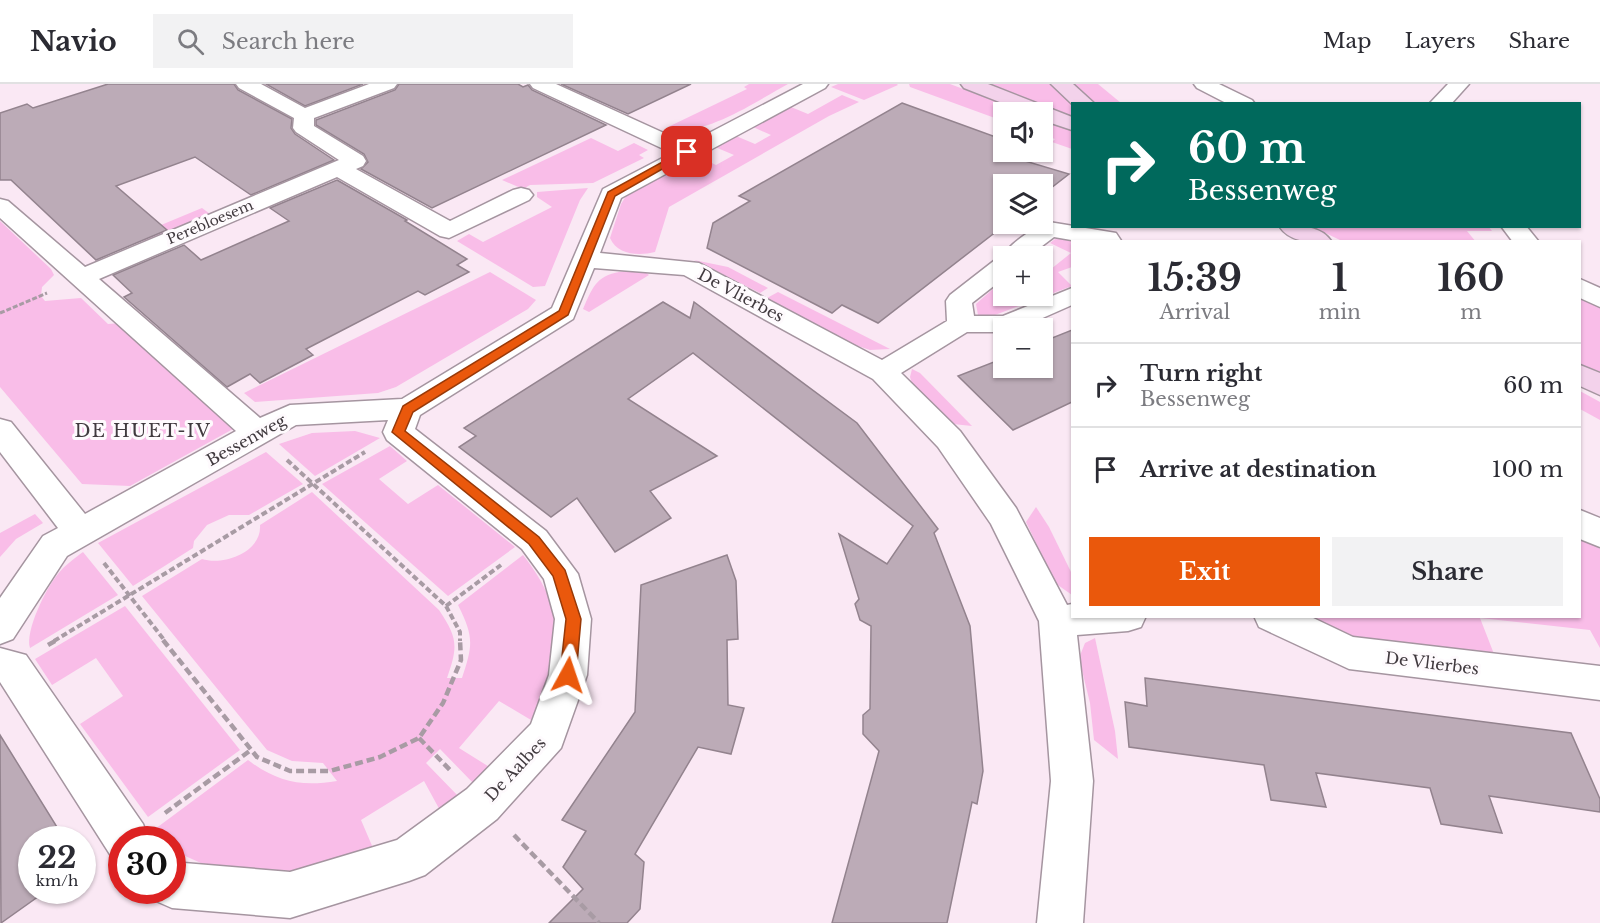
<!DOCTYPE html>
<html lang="en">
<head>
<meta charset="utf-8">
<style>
  :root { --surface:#fff; --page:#f2f2f3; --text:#2b2b33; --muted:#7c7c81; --line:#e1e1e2; --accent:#ea580c }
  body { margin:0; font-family:"Libre Baskerville",serif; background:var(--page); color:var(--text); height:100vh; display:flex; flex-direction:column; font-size:22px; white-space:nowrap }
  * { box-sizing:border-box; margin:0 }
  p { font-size:20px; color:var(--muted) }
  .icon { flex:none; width:33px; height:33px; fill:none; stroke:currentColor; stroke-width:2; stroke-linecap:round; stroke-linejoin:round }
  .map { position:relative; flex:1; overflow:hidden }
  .panel { position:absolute; left:1071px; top:156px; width:510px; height:378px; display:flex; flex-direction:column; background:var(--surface); border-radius:0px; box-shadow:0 2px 4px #0004 }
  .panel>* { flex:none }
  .top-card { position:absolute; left:1071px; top:18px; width:510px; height:126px; border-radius:0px; box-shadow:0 2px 4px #0004; background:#00695c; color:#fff; overflow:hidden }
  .tools { position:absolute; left:993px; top:18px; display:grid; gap:12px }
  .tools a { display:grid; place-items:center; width:60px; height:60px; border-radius:0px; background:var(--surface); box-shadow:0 2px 4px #0004; font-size:30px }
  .speed { position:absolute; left:18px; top:742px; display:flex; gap:12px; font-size:30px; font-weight:700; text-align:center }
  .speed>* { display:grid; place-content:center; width:78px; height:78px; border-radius:50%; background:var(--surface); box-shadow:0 2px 4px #0004; line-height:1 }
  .speed small { font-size:15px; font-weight:400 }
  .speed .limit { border:9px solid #d22; background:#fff; color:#111 }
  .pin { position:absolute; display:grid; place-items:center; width:51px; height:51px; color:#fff; margin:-26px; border-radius:12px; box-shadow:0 3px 9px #0006 }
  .me { position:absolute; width:66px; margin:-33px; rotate:5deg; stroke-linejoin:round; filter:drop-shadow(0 0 4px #0008) }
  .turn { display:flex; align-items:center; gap:21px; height:126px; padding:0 18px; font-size:27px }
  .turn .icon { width:78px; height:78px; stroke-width:2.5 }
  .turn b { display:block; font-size:42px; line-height:51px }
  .eta { display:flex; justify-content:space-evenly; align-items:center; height:102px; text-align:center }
  .eta b { font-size:36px; font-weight:800; line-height:42px }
  .button { display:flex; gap:12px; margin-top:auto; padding:12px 18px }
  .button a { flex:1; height:69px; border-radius:0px; background:var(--accent); color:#fff; font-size:24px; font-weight:800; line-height:69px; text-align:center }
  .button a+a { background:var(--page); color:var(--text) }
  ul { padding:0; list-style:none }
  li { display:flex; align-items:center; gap:18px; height:84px; padding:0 18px; border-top:2px solid var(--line) }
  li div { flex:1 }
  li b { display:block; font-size:22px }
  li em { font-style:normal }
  header { display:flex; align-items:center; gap:36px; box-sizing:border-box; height:84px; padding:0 30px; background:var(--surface); border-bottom:2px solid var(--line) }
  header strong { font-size:28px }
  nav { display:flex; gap:33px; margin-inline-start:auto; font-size:21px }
  .search { width:420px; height:54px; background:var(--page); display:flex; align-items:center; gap:15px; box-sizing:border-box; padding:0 21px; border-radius:0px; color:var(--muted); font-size:22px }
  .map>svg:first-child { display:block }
  .green { fill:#f9bde8 }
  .building { fill:#bcabb7; stroke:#93838e; stroke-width:1.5 }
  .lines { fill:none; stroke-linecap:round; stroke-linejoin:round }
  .street-casing { stroke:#a595a0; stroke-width:3 }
  .secondary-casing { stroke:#a595a0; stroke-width:3 }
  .path-far2 { stroke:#a89ba4; stroke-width:3; stroke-dasharray:5 2; stroke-linecap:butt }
  .path-far1 { stroke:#a89ba4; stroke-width:4; stroke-dasharray:6 3; stroke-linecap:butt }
  .path { stroke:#a89ba4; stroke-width:4.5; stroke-dasharray:8 4; stroke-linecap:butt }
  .street { fill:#fff; fill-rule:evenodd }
  .secondary { fill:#f3d2eb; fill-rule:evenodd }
  .route { fill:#ea580c; stroke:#983908; stroke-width:1.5 }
  .labels { text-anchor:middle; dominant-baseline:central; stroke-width:6; stroke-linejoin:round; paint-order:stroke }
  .far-street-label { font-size:14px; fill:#413a3f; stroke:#fefafd }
  .street-label { font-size:16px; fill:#413a3f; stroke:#fefafd }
  .neighbourhood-label { font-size:18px; letter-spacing:1.5px; fill:#413a3f; stroke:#fefafd }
</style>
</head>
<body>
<header>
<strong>Navio</strong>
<div class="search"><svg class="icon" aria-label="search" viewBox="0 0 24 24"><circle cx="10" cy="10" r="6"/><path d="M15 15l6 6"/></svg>Search here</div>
<nav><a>Map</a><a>Layers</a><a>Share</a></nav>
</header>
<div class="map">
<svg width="1600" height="839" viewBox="0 0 1600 839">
  <rect width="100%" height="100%" fill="#fae8f4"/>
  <g class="green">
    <path d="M749,0H788C758,16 701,56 668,43L747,5L744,3Z"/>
    <polygon points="838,0 897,0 898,1 864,16 831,3"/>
    <polygon points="909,0 950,0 1025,28 1004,28 1003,37 910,3"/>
    <polygon points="977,0 1050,0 1073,19 1072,32"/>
    <polygon points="1069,0 1098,0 1121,19 1092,19"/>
    <path d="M842,11L859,18L829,32L669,123L655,168C639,172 617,171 610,154L621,120L626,112L697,72L716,81L734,71L715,63L736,52L755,60L771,51L753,43L791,23L808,30Z"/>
    <polygon points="1042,34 1072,45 1072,65 1052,58 1055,55 1043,51"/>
    <polygon points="591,54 618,67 634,59 648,66 639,71 644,74 593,99 530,101 523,105 502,96"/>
    <polygon points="588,104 580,116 545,202 533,203 457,157 469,150 483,158 552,123 537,113 537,108"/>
    <polygon points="202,124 214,133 149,161 137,151"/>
    <polygon points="0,137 51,185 54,191 42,203 41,212 45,217 81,214 108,240 122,239 233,345 130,402 82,400 0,303"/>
    <polygon points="1488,142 1492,147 1467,147 1476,158 1342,157 1313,143"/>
    <polygon points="1059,152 1088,157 1072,158 1072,183 1058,188 1072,202 995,231 978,231 976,220 1003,196 1004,212 1042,212 1043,181 1051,185 1071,169 1050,159"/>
    <polygon points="694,176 728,183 768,204 760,209"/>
    <path d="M625,187H644L649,191L589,228L583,225C594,200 597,191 625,187Z"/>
    <polygon points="490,188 536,216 528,225 396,303 378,309 255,318 244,309"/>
    <polygon points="778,208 890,265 870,266 855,261 767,214"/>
    <polygon points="1580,215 1600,223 1600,291 1580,280"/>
    <polygon points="912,285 920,289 972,342 953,340 913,303 910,293"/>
    <polygon points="1580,307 1600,318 1600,336 1580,325"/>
    <polygon points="355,347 380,354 315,392 279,360 312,349"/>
    <polygon points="390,362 407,377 379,395 408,420 438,401 515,463 448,512 322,400"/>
    <polygon points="266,368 303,400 249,431 229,431 207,441 194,457 193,464 133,502 98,459"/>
    <path d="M312,408L439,526C458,554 458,563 447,594H462C473,561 474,553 458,521L523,471C570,531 563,571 531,636L499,617L459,664L491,684L475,701L440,665L426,679L460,714L442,730L424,697L361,736L376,771L320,789L221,788L183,771L173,761L172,756H167L155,745L248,676C277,698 301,703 337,697L323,679L292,677L267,666L142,512L202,475C224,482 262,468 260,441Z"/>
    <polygon points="1036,423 1049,443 1072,490 1072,511 1055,499 1026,438"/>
    <polygon points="35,430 43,439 16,455 0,473 0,449"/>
    <polygon points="1580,451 1600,465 1600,564 1590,546 1480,534 1494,570 1350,554 1301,533 1580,532"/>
    <path d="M83,468L118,511L30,564C25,547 46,504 58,490C65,481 75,474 83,468Z"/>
    <polygon points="125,522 240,666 148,733 80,640 123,612 96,574 52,601 35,575"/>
    <polygon points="1095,554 1115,647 1118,675 1094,656 1090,619 1079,574 1085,559"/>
  </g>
  <g class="building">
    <polygon points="108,0 234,0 238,6 292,35 291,44 295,50 334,76 251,111 195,73 116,102 167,146 96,176 11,96 0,96 0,29 27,20 33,24"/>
    <polygon points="266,0 363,0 305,22"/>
    <polygon points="399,0 518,0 523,3 528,1 532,6 606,41 432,124 361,85 368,78 364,70 316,41 316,36 395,6"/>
    <polygon points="561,0 691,0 628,30"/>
    <polygon points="902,19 1004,56 1004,68 1037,68 1025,77 1069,90 1042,111 1042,100 1004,100 1004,140 1006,140 878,239 842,221 832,229 707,164 713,139 750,117 739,112"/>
    <polygon points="337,96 407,136 405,137 467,175 457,181 469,188 425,211 418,207 306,265 313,271 260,299 250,290 227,303 124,213 132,209 113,191 184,161 201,176 289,137 270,124"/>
    <polygon points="663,218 690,234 694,218 857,339 938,445 934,449 970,542 983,687 977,720 972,718 947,839 832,839 879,667 863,650 863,631 870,625 871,542 860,536 855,520 859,515 839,450 887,480 913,442 693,269 628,315 717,372 650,407 671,434 615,468 577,414 551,433 459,363 476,352 464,344"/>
    <polygon points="1072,246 1072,318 1013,346 958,292 1004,274 1004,284 1042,284 1042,258"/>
    <polygon points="727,471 736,497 738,555 727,556 728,621 744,624 731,670 698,663 635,770 644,778 640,825 627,839 549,839 583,805 563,783 586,747 562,736 635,628 641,501"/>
    <polygon points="1145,594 1571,649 1600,715 1600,728 1489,712 1502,749 1441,740 1430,704 1316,689 1326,723 1271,716 1264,681 1129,663 1125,618 1147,622"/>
    <polygon points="0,651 65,756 32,756 32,807 46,807 1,839"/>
  </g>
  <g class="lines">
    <defs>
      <g id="street">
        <path d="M236,0H261L305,24L369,0H397L394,4L314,34V42L363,72L366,77L363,82L356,85L450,137L513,106L521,104L529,106L533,111L529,116L449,154L440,152L337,93L99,195L260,334L290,321L402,315L552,224L603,105L672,69L533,4L530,0H556L688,60L803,0H828L825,4L621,114L600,169L699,179L882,276L947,237L946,217L950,211L995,176L1003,174C1004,163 1037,141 1049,138L1116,149L1122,158H1083L1054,153L1029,172H1004V194L972,219L974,232H1003L1072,204V221L1020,244H1004V248H967L901,289L960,347L1016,424L1067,521L1072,520V532H1146L1141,543L1128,547L1077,551L1093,697L1083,839H1037L1051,697L1039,537L991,440L938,363L873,295L684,191L594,184L573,235L420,331L415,345L546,447L578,490L591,535L587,591L561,664L497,735L425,791L409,797L290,834L172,824L156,817L152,807H172V778L290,788L397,756L467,705L531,640L549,591L555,535L544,495L522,465L387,356L383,348L388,336L296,341L67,472L13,555L0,560V514L43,452L58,444L0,368V335L11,338L85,430L236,347L0,134V115L8,117L85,183L339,76L296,48L293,44L294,34L239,4Z"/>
        <polygon points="1194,0 1219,0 1252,16 1255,20 1228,20 1197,4"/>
        <polygon points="1448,0 1469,0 1451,20 1429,20"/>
        <polygon points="1501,142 1526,142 1539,158 1513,158"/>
        <polygon points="1580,195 1600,204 1600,223 1580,214"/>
        <polygon points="1580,426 1600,434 1600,463 1580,455"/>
        <polygon points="1254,532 1309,532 1353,553 1600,582 1600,616 1349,585 1259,543"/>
        <polygon points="0,564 26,571 143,740 149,756 122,756 122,776 111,772 0,598"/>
      </g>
      <g id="secondary">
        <polygon points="961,0 988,0 1072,33 1072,46 1042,36 1042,28 1025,28 964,4"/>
        <polygon points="1051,0 1073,0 1095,20 1072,20"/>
        <path d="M1279,142C1298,142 1320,140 1332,158C1313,158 1291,160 1279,142Z"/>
        <polygon points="1580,281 1600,289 1600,311 1580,302"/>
      </g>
    </defs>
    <use href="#street" class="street-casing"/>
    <use href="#secondary" class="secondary-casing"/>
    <polyline class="path-far2" points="0,229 47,209"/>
    <g class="path-far1">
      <polyline points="287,376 446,522 460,548 460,557"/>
      <polyline points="104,479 165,557"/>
      <polyline points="446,522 501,481"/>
      <polyline points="54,557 365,368"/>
    </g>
    <g class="path">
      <polyline points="163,556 257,673 290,687 330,687 380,673 419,654 443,619 461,576 460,556"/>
      <polyline points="48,561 57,556"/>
      <polyline points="419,654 450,686"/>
      <polyline points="165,729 251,666"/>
      <polyline points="514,751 599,839"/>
    </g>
    <use href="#street" class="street"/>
    <use href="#secondary" class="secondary"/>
  </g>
  <polygon class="route" points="684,66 692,68 615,112 568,231 413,328 405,347 539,453 565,486 581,535 576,591 574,596 568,598 562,596 560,591 566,535 553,492 529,460 392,348 403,322 559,227 608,108"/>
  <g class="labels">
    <g class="far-street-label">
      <text transform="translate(210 138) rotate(-23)">Perebloesem</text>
    </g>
    <g class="street-label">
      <text transform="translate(741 211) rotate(28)">De Vlierbes</text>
      <text transform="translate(246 356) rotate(-29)">Bessenweg</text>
      <text transform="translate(1432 579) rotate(7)">De Vlierbes</text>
      <text transform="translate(515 685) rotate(-47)">De Aalbes</text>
    </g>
    <g class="neighbourhood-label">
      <text x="143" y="347">DE HUET-IV</text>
    </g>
  </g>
</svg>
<div class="tools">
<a><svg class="icon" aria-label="sound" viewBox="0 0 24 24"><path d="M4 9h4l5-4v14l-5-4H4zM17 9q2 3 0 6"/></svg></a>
<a><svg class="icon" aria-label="layers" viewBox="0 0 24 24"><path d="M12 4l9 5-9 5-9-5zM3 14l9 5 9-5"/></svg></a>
<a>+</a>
<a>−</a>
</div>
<div class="speed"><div>22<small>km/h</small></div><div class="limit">30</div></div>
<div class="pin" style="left:687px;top:68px;background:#d93025"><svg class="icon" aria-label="arrive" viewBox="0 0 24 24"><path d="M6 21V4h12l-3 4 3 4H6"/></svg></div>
<svg class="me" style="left:568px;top:591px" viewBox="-20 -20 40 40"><path d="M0-17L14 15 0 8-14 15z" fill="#ea580c" stroke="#fff" stroke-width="4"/></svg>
<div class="top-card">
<div class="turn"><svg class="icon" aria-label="right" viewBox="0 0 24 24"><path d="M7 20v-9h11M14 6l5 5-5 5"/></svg><div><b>60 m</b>Bessenweg</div></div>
</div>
<section class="panel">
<div class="eta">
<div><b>15:39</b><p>Arrival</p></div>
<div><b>1</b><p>min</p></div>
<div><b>160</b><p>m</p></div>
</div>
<ul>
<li><svg class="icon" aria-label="right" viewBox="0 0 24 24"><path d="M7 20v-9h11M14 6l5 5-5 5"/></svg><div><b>Turn right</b><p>Bessenweg</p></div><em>60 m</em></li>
<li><svg class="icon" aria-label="arrive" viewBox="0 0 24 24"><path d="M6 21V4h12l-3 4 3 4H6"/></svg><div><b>Arrive at destination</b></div><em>100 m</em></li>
</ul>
<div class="button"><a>Exit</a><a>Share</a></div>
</section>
</div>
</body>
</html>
